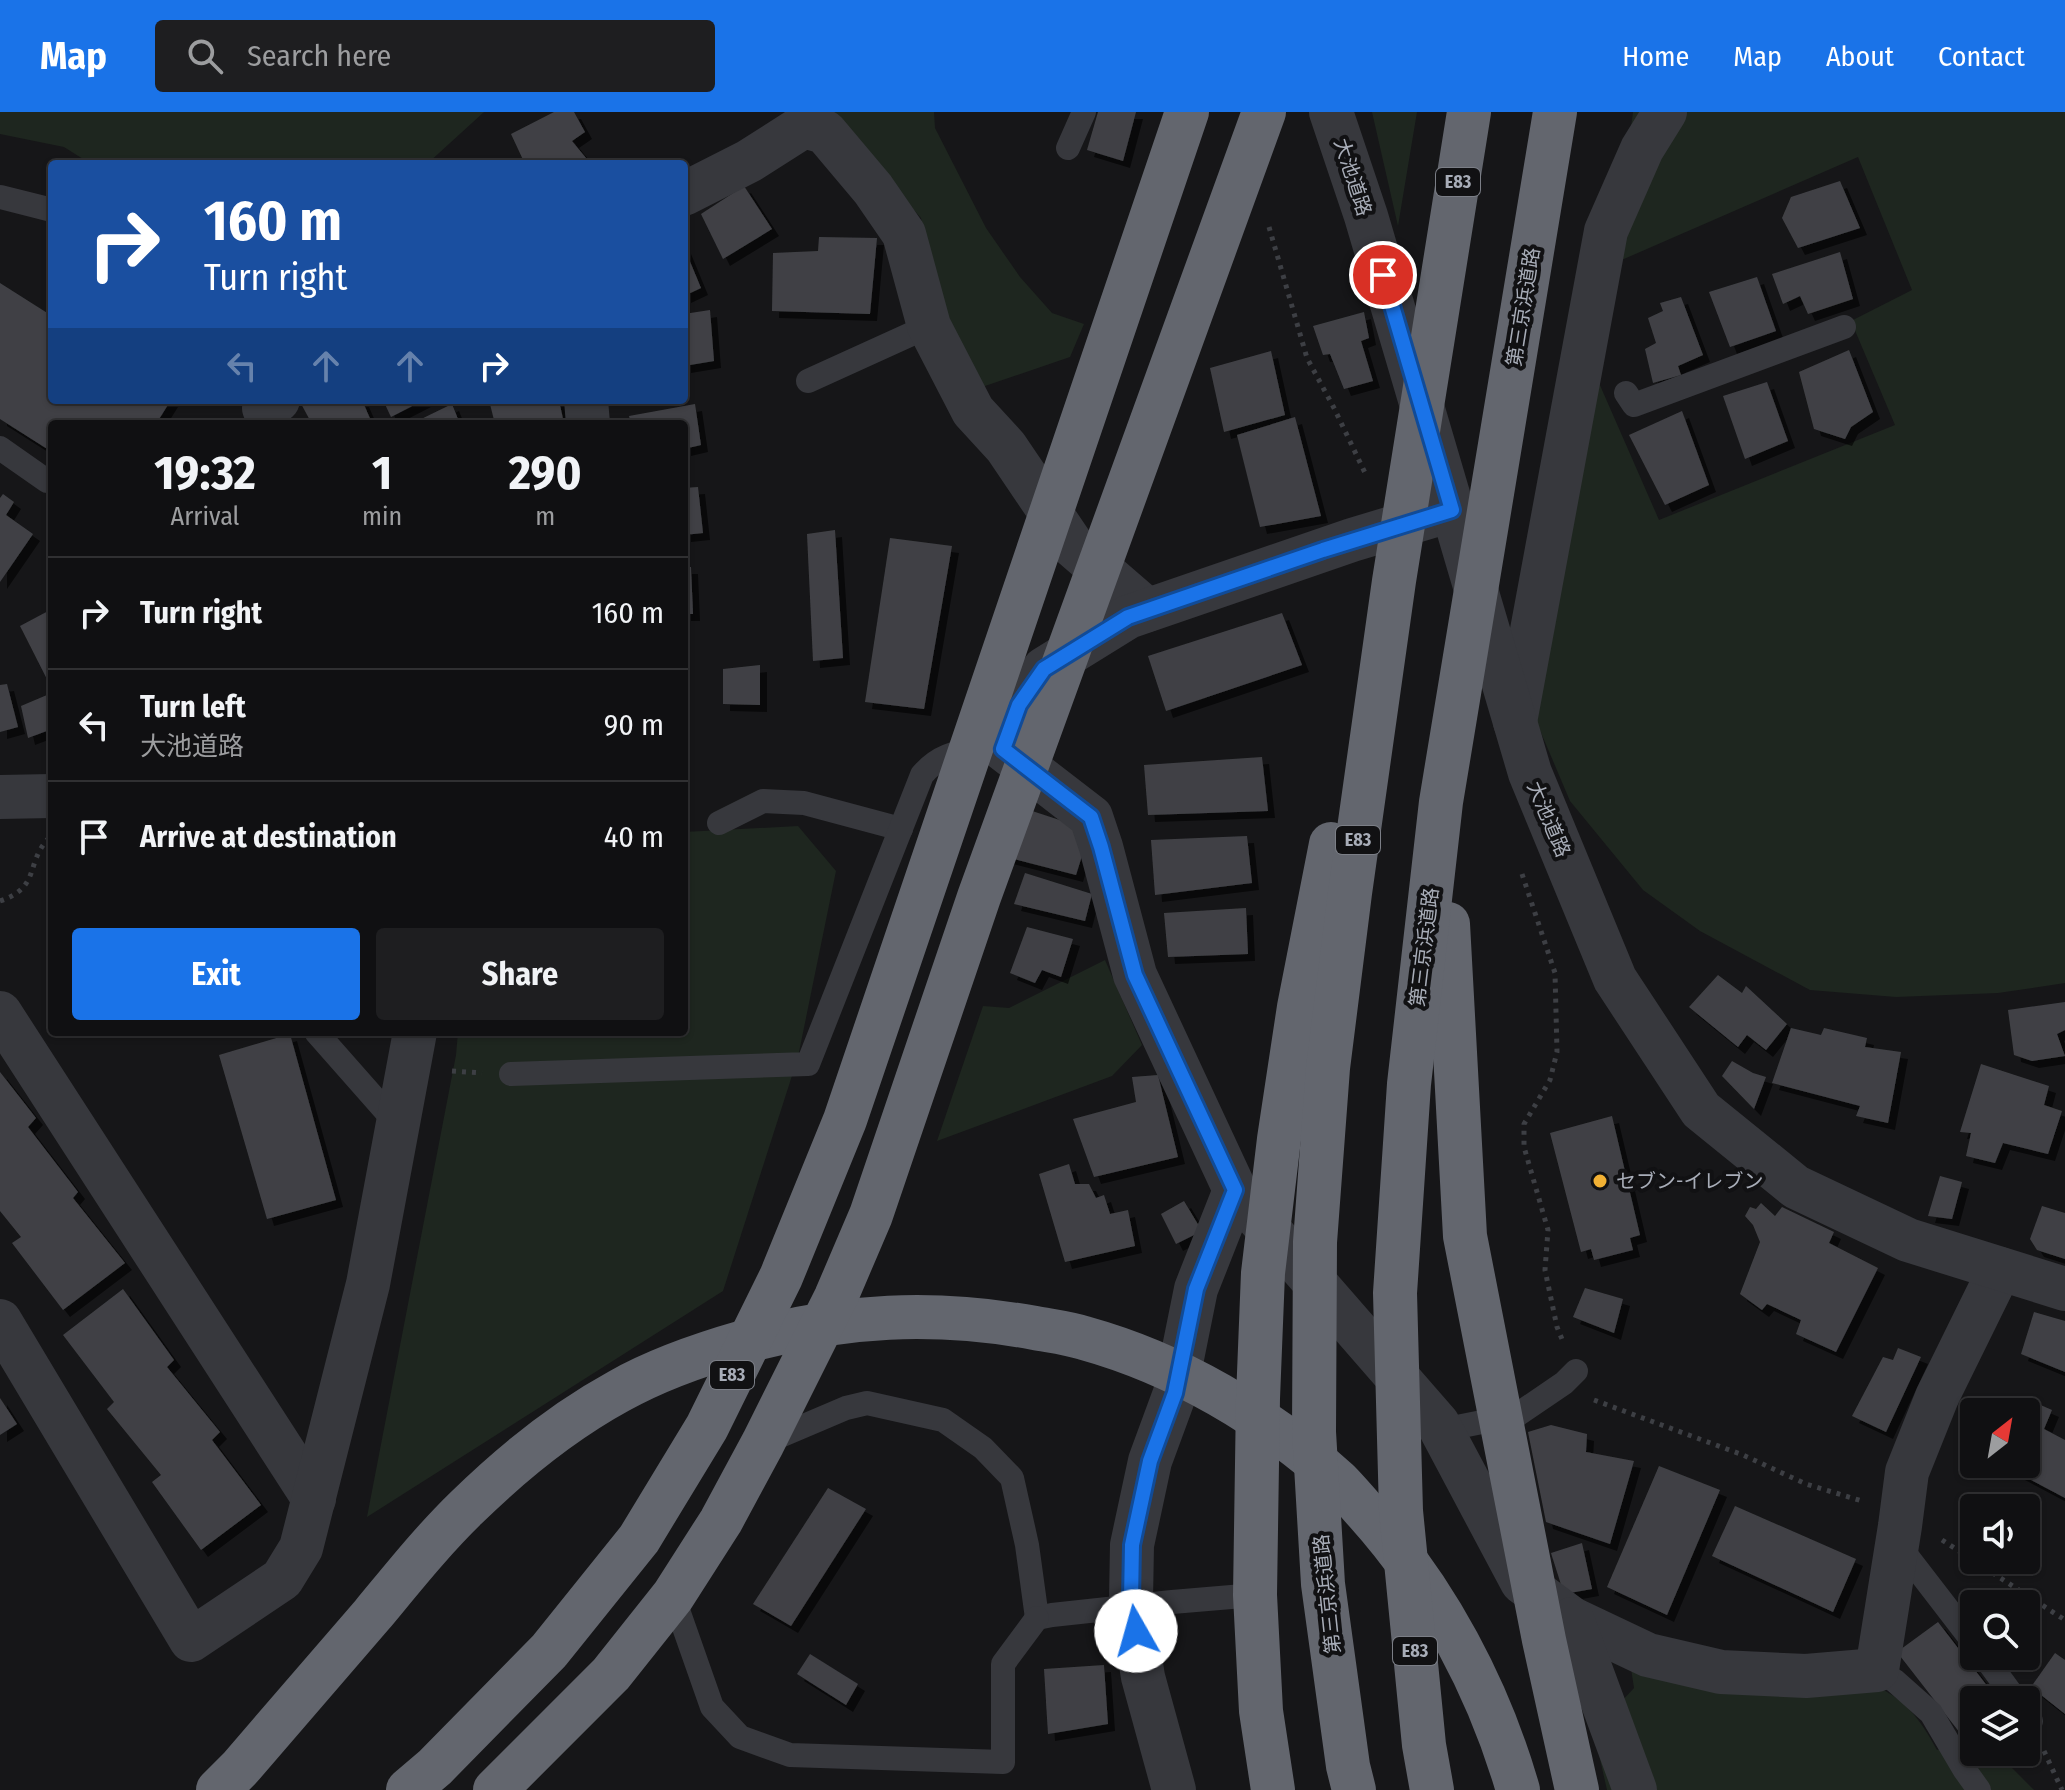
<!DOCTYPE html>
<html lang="en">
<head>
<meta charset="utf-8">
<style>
  :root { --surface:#101012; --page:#1e1e20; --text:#f1f3f6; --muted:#9c9d9f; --line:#303032; --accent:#1a73e8 }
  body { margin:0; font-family:"Fira Sans Condensed","Noto Sans JP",sans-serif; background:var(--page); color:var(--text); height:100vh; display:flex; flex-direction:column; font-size:30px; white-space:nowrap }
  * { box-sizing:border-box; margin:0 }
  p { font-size:26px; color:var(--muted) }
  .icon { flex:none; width:44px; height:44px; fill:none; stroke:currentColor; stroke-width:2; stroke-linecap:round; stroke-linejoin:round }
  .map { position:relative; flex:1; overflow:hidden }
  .drawer { position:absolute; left:48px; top:308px; width:640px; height:616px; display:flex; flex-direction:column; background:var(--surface); border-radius:8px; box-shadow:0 2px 6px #0004,0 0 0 2px var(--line) }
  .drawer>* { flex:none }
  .guide { position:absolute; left:48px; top:48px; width:640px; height:244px; border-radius:8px; box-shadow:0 2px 6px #0004,0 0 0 2px var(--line); background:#1a4fa0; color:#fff; overflow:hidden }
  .needle { width:52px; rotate:31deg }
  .tools { position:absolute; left:1960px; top:1286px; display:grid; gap:16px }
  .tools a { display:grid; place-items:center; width:80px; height:80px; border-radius:8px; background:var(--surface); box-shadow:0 2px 6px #0004,0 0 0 2px var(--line); font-size:40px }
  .pin { position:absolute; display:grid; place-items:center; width:68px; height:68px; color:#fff; margin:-34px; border:4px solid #fff; border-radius:50%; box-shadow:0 2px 8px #0007 }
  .me { position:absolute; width:88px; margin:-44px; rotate:353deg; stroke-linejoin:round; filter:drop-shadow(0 0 6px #0008) }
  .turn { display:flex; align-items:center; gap:28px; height:168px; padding:0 24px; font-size:36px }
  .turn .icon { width:104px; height:104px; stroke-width:2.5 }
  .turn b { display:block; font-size:56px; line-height:68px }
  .lanes { display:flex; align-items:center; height:76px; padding:0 24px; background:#0003; justify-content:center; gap:40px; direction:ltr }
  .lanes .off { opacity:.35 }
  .eta { display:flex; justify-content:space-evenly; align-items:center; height:136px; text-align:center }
  .eta b { font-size:48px; font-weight:700; line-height:56px }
  .action { display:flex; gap:16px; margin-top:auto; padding:16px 24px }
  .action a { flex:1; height:92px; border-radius:8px; background:var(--accent); color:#fff; font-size:32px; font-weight:700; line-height:92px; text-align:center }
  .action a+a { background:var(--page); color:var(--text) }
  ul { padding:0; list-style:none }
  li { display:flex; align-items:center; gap:24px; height:112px; padding:0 24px; border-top:2px solid var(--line) }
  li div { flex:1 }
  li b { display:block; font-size:30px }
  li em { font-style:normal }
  header { display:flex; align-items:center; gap:48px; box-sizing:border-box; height:112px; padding:0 40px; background:var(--accent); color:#fff }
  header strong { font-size:38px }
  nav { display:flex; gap:44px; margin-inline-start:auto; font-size:28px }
  .search { width:560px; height:72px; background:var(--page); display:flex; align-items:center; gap:20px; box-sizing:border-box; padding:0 28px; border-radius:8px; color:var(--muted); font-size:30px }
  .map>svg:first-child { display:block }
  .green { fill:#1e261f }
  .building { fill:#404145; filter:url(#shadow) }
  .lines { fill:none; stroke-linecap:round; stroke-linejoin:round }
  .path { stroke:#3d3f44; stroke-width:5; stroke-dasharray:4 6; stroke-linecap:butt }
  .service { stroke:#37383d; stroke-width:24 }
  .minor { stroke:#37383d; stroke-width:44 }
  .tertiary { stroke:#37383d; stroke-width:44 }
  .motorway { stroke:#63666e; stroke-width:44 }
  .route-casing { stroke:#114b97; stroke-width:20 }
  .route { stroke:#1a73e8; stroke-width:14 }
  .poi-dot { fill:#f2b134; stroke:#111113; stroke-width:3 }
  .labels { text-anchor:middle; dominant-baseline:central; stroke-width:8; stroke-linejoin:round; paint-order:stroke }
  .shield { fill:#111113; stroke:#7b7e86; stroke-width:2 }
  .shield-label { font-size:18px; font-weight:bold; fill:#a8adb8 }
  .street-label { font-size:20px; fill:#a8adb8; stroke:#111113 }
  .poi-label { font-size:20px; fill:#a8adb8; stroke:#111113; text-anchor:start }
</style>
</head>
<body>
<header>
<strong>Map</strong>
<div class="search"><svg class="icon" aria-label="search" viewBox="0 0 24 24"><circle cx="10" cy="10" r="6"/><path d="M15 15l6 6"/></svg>Search here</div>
<nav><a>Home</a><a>Map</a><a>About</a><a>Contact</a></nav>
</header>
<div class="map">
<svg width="2065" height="1678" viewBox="0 0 2065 1678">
  <defs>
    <filter id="shadow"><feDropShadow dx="7" dy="7" stdDeviation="0" flood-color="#0009"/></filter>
  </defs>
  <rect width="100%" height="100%" fill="#161618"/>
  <g class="green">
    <polygon points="0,0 484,0 427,52 91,52 64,35 0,22"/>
    <polygon points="827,0 934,0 935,16 986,116 1020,165 1052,201 1084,212 1070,245 982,275 940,191 921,106"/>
    <polygon points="1372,0 1417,0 1398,114"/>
    <polygon points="1633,0 2065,0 2065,871 1998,881 1896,885 1810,878 1700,819 1643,778 1570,689 1531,597 1599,271 1659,408 1895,313 1851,209 1912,178 1858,45 1617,150 1622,83"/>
    <polygon points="798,714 836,759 798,945 723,1179 367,1405 456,943 458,920 684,920 684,720"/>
    <polygon points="1105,848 1142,933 1112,964 937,1029 983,894 1009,896"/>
    <path d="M1630,1550L1871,1572C1905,1586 1920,1607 1937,1638L1974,1627V1640H1996L2034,1678H1607L1590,1603L1620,1591L1634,1576Z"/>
  </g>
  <g class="building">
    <polygon points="554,0 574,0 585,20 572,29 586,46 577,52 525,52 511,22"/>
    <polygon points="1098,0 1136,0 1123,49 1087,38"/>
    <polygon points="1840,69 1860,116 1798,136 1782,106 1791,85"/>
    <polygon points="744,74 772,117 723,147 701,102"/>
    <polygon points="819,125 877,126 870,202 772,199 773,141 818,139"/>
    <polygon points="684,135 701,176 684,184"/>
    <polygon points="1840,140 1853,187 1808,202 1800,184 1783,192 1772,162"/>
    <polygon points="1757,165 1776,219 1730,235 1709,180"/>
    <polygon points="0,171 52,204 52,288 171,288 156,312 52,312 52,340 0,307"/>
    <polygon points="1681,185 1703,243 1678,254 1681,263 1653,271 1645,237 1656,231 1648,206 1663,199 1660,191"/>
    <polygon points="710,198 714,249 684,254 684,202"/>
    <polygon points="1364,200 1369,226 1361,229 1373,269 1344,277 1330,242 1323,243 1313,214"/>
    <polygon points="1849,238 1873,300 1851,315 1845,327 1814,317 1799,260"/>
    <polygon points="1271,239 1285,303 1224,320 1210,256"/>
    <polygon points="1767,270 1788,329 1745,347 1723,284"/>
    <polygon points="299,288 362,288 372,311 312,312"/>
    <polygon points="383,288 424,288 391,305"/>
    <polygon points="489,288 559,288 563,307 537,312 495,312"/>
    <polygon points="452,292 460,312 411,312"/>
    <polygon points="695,292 701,333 684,337 684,312 631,312 629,304"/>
    <polygon points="1682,299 1709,373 1665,393 1629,323"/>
    <polygon points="1295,305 1321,404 1260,415 1237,323"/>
    <polygon points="698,375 703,421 684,423 684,376"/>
    <polygon points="3,382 14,390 6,403 33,422 0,470 0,386"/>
    <polygon points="835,418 843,546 813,549 807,422"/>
    <polygon points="890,426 952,434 924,597 865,590"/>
    <polygon points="684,455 691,455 693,502 684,502"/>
    <polygon points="52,497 52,577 20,514"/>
    <polygon points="1282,501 1302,553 1166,599 1148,544"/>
    <polygon points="760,553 760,593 723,592 723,557"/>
    <polygon points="7,572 18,615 0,620 0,573"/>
    <polygon points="47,583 52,594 52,617 28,626 21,594"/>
    <polygon points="1262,645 1268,699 1148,703 1144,653"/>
    <polygon points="1020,695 1090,718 1076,763 1006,745"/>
    <polygon points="1247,724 1252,771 1155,783 1151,728"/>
    <polygon points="1025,761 1092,782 1085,809 1014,792"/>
    <polygon points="1246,796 1248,842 1168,845 1164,801"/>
    <polygon points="1027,815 1073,827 1061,865 1042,858 1035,871 1010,861"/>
    <polygon points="1718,863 1742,881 1746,874 1787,912 1766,938 1747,923 1738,935 1689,895"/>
    <polygon points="2065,890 2065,918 2057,922 2065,944 2032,949 2014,943 2008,898"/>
    <polygon points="1791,916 1821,923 1824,916 1867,926 1865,935 1901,940 1888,1011 1856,1004 1860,994 1772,971"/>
    <polygon points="290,922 336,1088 267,1107 219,943"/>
    <polygon points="1732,949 1753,961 1766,965 1754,997 1722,964"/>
    <polygon points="1981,952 2049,974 2044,993 2062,999 2048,1042 2003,1031 1995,1051 1966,1044 1971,1021 1960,1020"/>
    <polygon points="0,960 36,1006 28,1015 78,1080 73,1086 125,1151 63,1198 12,1131 21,1125 0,1099"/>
    <polygon points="1158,963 1178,1045 1094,1065 1073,1007 1136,990 1132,965"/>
    <polygon points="1612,1004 1640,1123 1630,1126 1633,1138 1594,1148 1591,1137 1581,1140 1550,1021"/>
    <polygon points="1069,1052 1075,1072 1089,1072 1096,1086 1104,1083 1110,1102 1128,1098 1135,1134 1065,1150 1039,1062"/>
    <polygon points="1940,1064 1962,1070 1952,1107 1928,1104"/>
    <polygon points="1184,1089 1202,1119 1176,1132 1161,1102"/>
    <polygon points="1761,1091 1775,1104 1782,1095 1834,1120 1829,1131 1878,1156 1836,1240 1796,1222 1801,1208 1767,1192 1762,1198 1740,1182 1760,1130 1753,1113 1745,1104 1750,1095 1756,1097"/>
    <polygon points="2042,1094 2065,1101 2065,1147 2037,1138 2030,1127"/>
    <polygon points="1585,1176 1623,1187 1614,1221 1573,1205"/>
    <polygon points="123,1177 174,1248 167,1255 220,1320 212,1328 261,1393 201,1438 152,1370 161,1363 107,1297 114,1290 63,1223"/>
    <polygon points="2034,1200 2065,1209 2065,1260 2021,1242"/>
    <polygon points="1898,1236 1921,1245 1886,1320 1852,1304 1883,1245 1893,1248"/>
    <polygon points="0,1286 17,1312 0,1323"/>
    <polygon points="2036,1291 2052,1298 2044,1317 2065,1328 2065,1386 2001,1352 2026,1352 2026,1309"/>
    <polygon points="1551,1313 1587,1322 1586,1340 1634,1349 1610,1432 1546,1410 1528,1320"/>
    <polygon points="1659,1354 1720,1378 1667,1503 1607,1475"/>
    <polygon points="828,1376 866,1397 791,1514 753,1492"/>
    <polygon points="1735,1394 1856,1447 1833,1500 1712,1444"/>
    <polygon points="1582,1431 1592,1477 1564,1482 1551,1441"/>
    <polygon points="1938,1510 1998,1588 1974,1588 1974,1611 1960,1621 1897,1540"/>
    <polygon points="2055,1541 2065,1548 2065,1602 2031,1575"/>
    <polygon points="810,1542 858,1572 846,1593 797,1562"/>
    <polygon points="1104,1553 1108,1612 1048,1622 1044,1557"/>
  </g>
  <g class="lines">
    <g class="path">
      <polyline points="1269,115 1307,246 1334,296 1367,365"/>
      <polyline points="1522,762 1555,861 1557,940 1550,968 1524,1012 1524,1035 1548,1118 1545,1158 1557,1215 1564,1232"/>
      <path d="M0,789C41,775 25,752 48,727"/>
      <polyline points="452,959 482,961"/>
      <polyline points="1594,1288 1743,1343 1806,1372 1862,1389"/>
      <polyline points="1942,1428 2065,1508"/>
      <polyline points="2044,1639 2062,1678"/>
    </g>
    <g class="service">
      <polyline points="1068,36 1084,0"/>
      <polyline points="0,85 52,98"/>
      <polyline points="808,269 929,214"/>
      <polyline points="1626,281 1634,293 1844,215"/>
      <polyline points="0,336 47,369"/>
      <polyline points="719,711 763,689 804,691 901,717"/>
      <polyline points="316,920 398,1013"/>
      <path d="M511,962L808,952L922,663C936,646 954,639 976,638"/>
      <polyline points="1442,1318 1517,1303 1564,1271 1576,1259"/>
      <polyline points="766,1330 846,1296 867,1291 943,1308 983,1336 1012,1366 1027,1433 1037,1506 1052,1503 1172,1490 1255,1483"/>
      <polyline points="1897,1431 1974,1531"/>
      <polyline points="673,1484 712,1595 740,1625 790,1643 1003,1650 1003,1552 1037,1506"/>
      <polyline points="1984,1544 2016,1588"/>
      <polyline points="1877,1558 1895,1569 1931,1601 1964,1657 1979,1678"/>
      <polyline points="2026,1602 2031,1609"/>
    </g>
    <g class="minor">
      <polyline points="684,82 749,49 804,14 825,20 873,77 904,122 929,214 973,299 1006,335 1073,434 1147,498"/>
      <polyline points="586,288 588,312"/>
      <polyline points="270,312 264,296 278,288"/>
      <polyline points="1515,610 1606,119 1642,37 1665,0"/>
      <polyline points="0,685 52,684"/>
      <polyline points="0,901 314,1387"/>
      <polyline points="1249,1095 1438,1312 1522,1470 1572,1507 1648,1543 1721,1560 1806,1564 1877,1558 1900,1414 1907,1360 1937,1285 2000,1157"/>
      <polyline points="0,1209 191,1528 282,1467 301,1436 368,1172 415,920"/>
      <polyline points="1572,1507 1635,1678"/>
      <polyline points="1174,1678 1143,1565 1131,1488 1132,1433 1150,1349 1175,1281 1196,1177 1235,1078 1135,863 1101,735 1091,705 1003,637 1019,593 1044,557 1128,505 1352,428 1452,398"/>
    </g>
    <polyline class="tertiary" points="1331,0 1366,104 1530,661 1615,867 1701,998 1796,1075 1908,1128 2065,1177"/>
    <g class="motorway">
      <polyline points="1448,812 1465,1124 1544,1528 1577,1678"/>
      <path d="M218,1678L240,1656C284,1605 328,1554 372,1503C402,1467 432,1429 466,1396C512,1351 564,1309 619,1279C658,1257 702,1242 744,1230C842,1202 935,1198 1035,1216C1051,1219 1068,1221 1084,1226C1178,1252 1266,1304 1338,1369C1348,1379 1357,1390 1366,1400C1437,1479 1489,1577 1518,1678"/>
      <polyline points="408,1678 435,1655 549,1539 639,1427 707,1315 781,1165 845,1008 1187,0"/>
      <polyline points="495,1678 611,1562 673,1484 721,1409 763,1331 836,1185 871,1103 979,785 1264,0"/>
      <polyline points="1273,1678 1261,1599 1255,1483 1258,1286 1263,1161 1279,1027 1299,895 1331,732"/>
      <polyline points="1354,1678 1348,1654 1323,1472 1314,1320 1315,1130 1328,956 1350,781 1394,469 1469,0"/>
      <polyline points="1432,1678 1424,1633 1401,1399 1395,1181 1409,972 1441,690 1555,0"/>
    </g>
  </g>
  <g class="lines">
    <defs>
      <polyline id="route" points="1136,1519 1131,1488 1132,1433 1150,1349 1175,1281 1196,1177 1235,1078 1135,863 1101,735 1091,705 1003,637 1019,593 1044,557 1128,505 1323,438 1452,398 1383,163"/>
    </defs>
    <use href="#route" class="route-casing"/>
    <use href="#route" class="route"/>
  </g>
  <circle class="poi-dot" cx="1600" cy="1069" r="8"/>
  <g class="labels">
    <g class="shield">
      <rect x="1436" y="56" width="44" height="28" rx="6"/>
      <rect x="1336" y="714" width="44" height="28" rx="6"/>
      <rect x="710" y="1249" width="44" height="28" rx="6"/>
      <rect x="1393" y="1525" width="44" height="28" rx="6"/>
    </g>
    <g class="shield-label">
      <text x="1458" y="70">E83</text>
      <text x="1358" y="728">E83</text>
      <text x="732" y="1263">E83</text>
      <text x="1415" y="1539">E83</text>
    </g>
    <g class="street-label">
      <text transform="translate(1353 65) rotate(72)">大池道路</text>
      <text transform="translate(1523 195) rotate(-81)">第三京浜道路</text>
      <text transform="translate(1549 707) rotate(67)">大池道路</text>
      <text transform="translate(1424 835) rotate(-83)">第三京浜道路</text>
      <text transform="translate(1327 1482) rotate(-96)">第三京浜道路</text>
    </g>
    <g class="poi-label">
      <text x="1616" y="1069">セブン-イレブン</text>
    </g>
  </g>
</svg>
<div class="tools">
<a><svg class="needle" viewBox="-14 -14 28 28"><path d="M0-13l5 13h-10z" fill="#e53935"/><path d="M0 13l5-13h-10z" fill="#9c9d9f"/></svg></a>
<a><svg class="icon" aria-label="sound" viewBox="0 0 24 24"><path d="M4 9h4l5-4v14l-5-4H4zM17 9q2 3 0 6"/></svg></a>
<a><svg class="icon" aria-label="search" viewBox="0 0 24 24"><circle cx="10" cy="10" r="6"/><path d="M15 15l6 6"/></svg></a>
<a><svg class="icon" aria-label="layers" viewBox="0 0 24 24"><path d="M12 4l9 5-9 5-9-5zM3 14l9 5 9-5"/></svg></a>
</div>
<div class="pin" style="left:1383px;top:163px;background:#d93025"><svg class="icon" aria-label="arrive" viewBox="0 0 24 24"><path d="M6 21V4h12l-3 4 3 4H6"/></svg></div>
<svg class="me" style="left:1136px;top:1519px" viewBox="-20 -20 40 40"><circle r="19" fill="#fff"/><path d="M0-13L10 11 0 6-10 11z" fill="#1a73e8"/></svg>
<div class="guide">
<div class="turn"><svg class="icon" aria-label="right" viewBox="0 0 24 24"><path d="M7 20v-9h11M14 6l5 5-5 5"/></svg><div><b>160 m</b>Turn right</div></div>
<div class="lanes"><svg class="icon off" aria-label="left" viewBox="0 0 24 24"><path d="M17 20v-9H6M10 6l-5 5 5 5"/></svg><svg class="icon off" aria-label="ahead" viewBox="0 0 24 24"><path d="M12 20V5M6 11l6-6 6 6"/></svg><svg class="icon off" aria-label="ahead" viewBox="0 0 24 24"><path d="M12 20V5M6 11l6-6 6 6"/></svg><svg class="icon" aria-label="right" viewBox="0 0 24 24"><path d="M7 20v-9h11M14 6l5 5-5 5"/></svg></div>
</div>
<section class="drawer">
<div class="eta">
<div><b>19:32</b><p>Arrival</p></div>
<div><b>1</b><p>min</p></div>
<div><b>290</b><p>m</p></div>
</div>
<ul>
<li><svg class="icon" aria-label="right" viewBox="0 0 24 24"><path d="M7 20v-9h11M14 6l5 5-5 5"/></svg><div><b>Turn right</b></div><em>160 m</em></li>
<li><svg class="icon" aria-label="left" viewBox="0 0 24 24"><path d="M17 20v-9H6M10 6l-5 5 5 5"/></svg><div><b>Turn left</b><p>大池道路</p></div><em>90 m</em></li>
<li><svg class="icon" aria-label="arrive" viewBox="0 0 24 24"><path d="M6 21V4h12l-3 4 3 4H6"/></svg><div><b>Arrive at destination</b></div><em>40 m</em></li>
</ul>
<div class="action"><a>Exit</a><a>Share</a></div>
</section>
</div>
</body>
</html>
